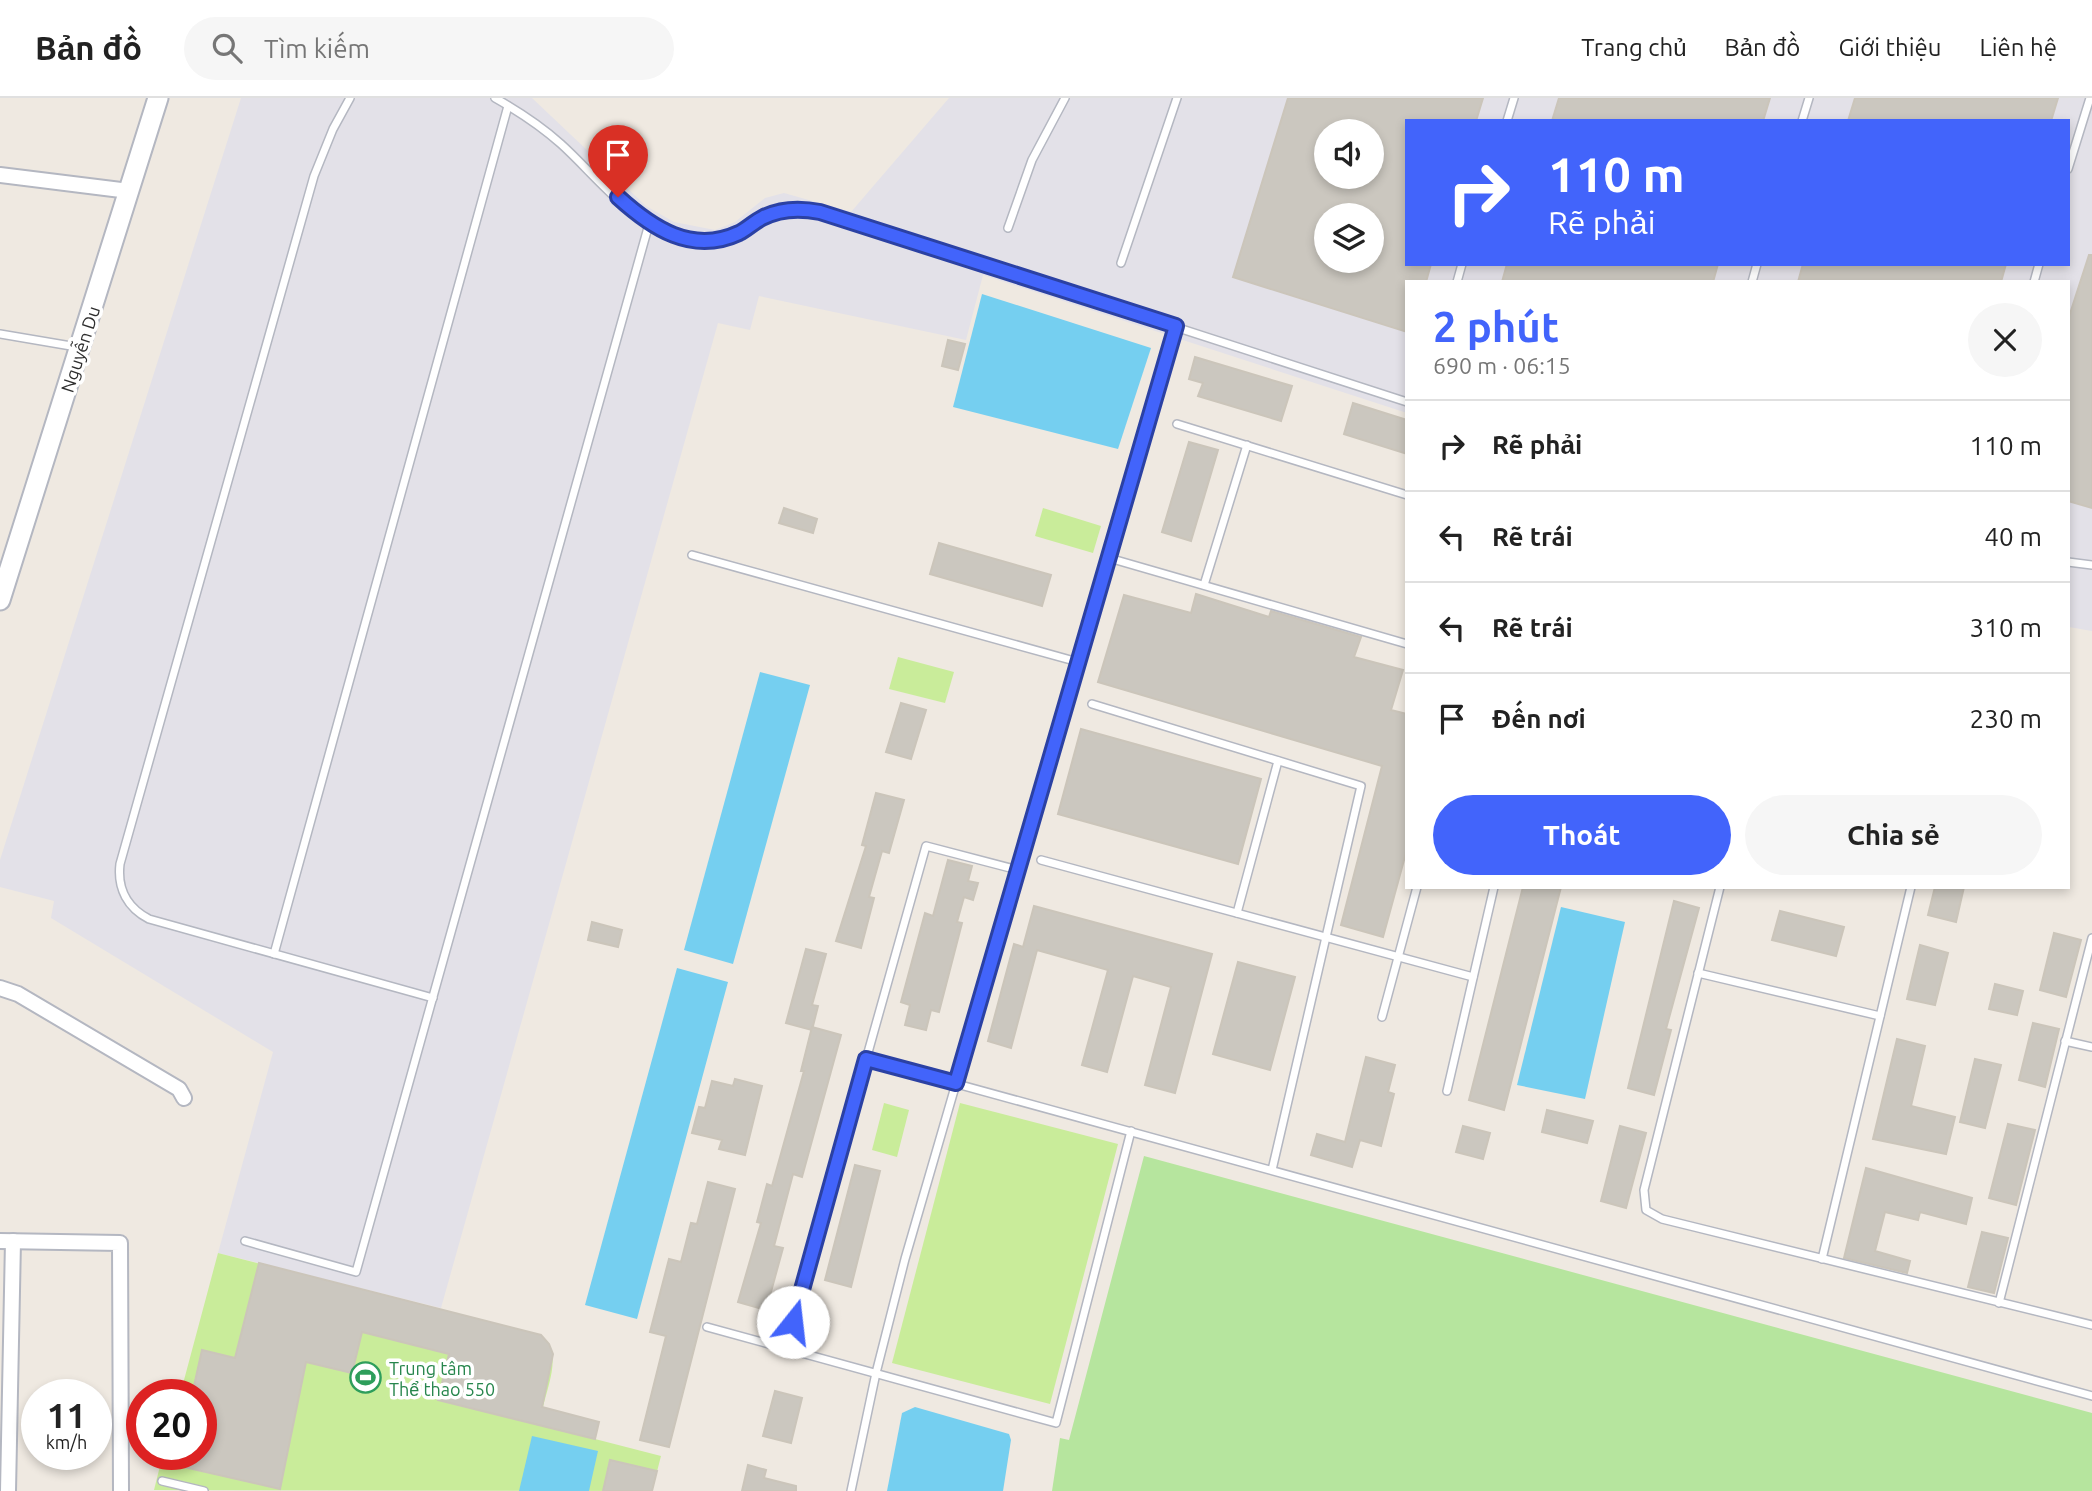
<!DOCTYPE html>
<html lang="vi">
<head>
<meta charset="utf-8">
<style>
  :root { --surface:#fff; --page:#f6f6f6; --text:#222; --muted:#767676; --line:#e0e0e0; --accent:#4264fb }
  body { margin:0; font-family:Ubuntu,sans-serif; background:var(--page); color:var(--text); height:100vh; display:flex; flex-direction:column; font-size:26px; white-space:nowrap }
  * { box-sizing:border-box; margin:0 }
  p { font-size:23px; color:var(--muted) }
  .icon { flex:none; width:38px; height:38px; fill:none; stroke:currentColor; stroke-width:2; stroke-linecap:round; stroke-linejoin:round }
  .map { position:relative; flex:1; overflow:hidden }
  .panel { position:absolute; left:1405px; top:182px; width:665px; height:609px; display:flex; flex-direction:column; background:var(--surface); border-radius:0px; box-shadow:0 4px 10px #0003 }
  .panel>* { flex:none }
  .hud { position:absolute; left:1405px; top:21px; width:665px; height:147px; border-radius:0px; box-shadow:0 4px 10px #0003; background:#4264fb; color:#fff; overflow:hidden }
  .fabs { position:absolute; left:1314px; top:21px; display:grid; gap:14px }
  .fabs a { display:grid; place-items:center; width:70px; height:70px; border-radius:50%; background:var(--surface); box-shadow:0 4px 10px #0003; font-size:35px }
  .speed { position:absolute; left:21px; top:1281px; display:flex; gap:14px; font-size:35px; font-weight:700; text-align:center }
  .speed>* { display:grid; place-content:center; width:91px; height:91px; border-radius:50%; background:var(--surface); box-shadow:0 4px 10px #0003; line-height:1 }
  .speed small { font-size:18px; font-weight:400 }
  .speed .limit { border:10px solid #d22; background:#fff; color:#111 }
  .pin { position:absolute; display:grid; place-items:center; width:60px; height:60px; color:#fff; margin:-72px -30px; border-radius:50% 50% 50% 0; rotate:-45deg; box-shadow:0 0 7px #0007 }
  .pin .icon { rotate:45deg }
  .me { position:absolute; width:77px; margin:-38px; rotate:16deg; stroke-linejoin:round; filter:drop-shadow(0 0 5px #0008) }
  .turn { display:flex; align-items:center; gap:24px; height:147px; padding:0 28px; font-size:32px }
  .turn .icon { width:91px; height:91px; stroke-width:2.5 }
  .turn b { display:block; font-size:49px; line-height:60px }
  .round { display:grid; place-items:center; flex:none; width:74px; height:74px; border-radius:37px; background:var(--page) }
  .headline { display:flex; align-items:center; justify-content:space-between; height:119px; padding:0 28px }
  h1 { font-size:42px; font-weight:700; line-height:52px; color:var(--accent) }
  .action { display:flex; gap:14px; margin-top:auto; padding:14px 28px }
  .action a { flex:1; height:80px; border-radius:42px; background:var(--accent); color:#fff; font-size:28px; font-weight:700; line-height:80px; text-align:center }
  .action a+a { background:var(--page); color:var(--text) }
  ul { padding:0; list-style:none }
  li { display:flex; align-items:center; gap:21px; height:91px; padding:0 28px; border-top:2px solid var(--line) }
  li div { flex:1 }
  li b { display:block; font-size:26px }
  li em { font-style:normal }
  header { display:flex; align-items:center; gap:42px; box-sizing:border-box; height:98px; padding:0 35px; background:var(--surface); border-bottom:2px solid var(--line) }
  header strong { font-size:33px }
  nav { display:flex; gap:38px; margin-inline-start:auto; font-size:24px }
  .search { width:490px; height:63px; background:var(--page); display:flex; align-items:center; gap:18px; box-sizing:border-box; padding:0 24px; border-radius:38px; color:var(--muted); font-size:26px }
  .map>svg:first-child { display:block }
  .industrial { fill:#e3e1e8; fill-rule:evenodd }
  .green { fill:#b6e59e }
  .pitch { fill:#c9ec9a }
  .water { fill:#75cff0 }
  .building { fill:#cbc7bf; stroke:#cbc5ba; stroke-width:2; fill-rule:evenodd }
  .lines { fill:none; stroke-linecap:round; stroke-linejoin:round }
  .lane-casing { stroke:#b4b7c1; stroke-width:10 }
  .street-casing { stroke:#b4b7c1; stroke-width:18 }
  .secondary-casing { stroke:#b4b7c1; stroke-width:23 }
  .lane { stroke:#fff; stroke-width:7 }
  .street { stroke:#fff; stroke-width:14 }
  .secondary { stroke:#fff; stroke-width:19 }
  .route-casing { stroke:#2b41a3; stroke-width:18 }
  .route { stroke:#4264fb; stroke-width:12 }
  .labels { text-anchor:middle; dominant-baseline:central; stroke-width:7; stroke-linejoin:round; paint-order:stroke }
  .street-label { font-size:18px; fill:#2e2e2e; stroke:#fff }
  .leisure-label { font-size:18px; fill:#27864d; stroke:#fff; text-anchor:start }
</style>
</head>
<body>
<header>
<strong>Bản đồ</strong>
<div class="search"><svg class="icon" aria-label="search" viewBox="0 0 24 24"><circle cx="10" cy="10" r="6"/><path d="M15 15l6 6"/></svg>Tìm kiếm</div>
<nav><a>Trang chủ</a><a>Bản đồ</a><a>Giới thiệu</a><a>Liên hệ</a></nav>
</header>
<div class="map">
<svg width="2092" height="1393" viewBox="0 0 2092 1393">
  <rect width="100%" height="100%" fill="#efe9e1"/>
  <path class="industrial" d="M241,0H532L646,108L674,124L715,132L735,124L765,100L784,95L851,114L949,0H2092V533L2069,529L2068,184H1407V315L983,177L966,242L759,198L750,232L718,225L441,1210L218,1155L273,954L51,820L54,803L0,789V762ZM1407,23H2068V166H1407ZM1326,33H1372V79H1326ZM1326,117H1372V163H1326Z"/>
  <polygon class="green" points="1144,1058 2092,1315 2092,1393 1052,1393 1060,1340 1069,1342"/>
  <g class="pitch">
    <polygon points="1043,410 1101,428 1093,455 1035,438"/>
    <polygon points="898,559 954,574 945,605 889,591"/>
    <polygon points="884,1005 909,1012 897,1059 872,1052"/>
    <polygon points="960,1005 1118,1046 1050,1306 892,1265"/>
    <path d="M218,1155L541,1237C563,1254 548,1286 543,1309L599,1324L595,1341L661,1358L652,1393L154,1392L163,1356H201V1297H180Z"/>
  </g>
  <g class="water">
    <polygon points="982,196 1151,250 1118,351 953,309"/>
    <polygon points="760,574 810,587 733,866 684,852"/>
    <polygon points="1561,809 1625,824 1585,1001 1517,987"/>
    <polygon points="677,870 728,884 637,1221 585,1207"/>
    <polygon points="915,1309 1009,1336 1011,1342 1003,1393 887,1393 902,1315"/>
    <polygon points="532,1338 598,1353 589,1393 519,1393"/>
  </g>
  <g class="building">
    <path d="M1288,0H1483L1476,23H1407V166H1431L1426,184H1407V234L1233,179ZM1326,33H1372V79H1326ZM1326,117H1372V163H1326Z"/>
    <polygon points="1559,0 1770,0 1763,23 1552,23"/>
    <polygon points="1855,0 2058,0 2051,23 1848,23"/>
    <polygon points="2089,157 2092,157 2092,410 2068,403 2068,222"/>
    <polygon points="1507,166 1718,166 1713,184 1502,184"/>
    <polygon points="1803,166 2006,166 2001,184 1798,184"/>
    <polygon points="948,242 965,246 958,272 942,268"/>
    <polygon points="1195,259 1292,288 1281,323 1198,298 1203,285 1189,281"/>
    <polygon points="1353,305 1407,322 1407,356 1344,336"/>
    <polygon points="1189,344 1218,352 1191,443 1162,434"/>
    <polygon points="784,410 817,421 813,435 779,425"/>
    <polygon points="939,445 1051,477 1042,508 930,476"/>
    <polygon points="1196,496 1269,519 1271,513 1361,539 1354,559 1403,572 1391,612 1407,616 1407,751 1383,839 1341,827 1382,668 1098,584 1124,497 1191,515"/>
    <polygon points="901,605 926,612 911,661 886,654"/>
    <polygon points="1081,631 1261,681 1238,766 1058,716"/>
    <polygon points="876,695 904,702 889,755 882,753 869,799 874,800 861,850 836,843 866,748 862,747"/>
    <polygon points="948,762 972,768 968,783 978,785 973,802 964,799 957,824 962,825 939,914 931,912 926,932 905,927 910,907 901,904 925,815 933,818"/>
    <polygon points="1523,789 1561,789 1504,1012 1469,1002"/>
    <polygon points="1935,789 1964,789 1956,824 1928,817"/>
    <polygon points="1674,803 1699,810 1666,931 1671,932 1654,997 1628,990"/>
    <polygon points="1034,808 1212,856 1175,995 1145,987 1171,889 1133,878 1107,974 1082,967 1108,872 1037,852 1011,950 988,943 1014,846 1023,849"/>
    <polygon points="1780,813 1844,829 1836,858 1772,842"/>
    <polygon points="592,824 622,832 618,849 588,842"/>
    <polygon points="2054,835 2081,842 2066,899 2040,892"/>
    <polygon points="1920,847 1948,855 1935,907 1907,901"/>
    <polygon points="806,851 826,856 812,907 818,908 812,932 786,925"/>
    <polygon points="1238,864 1295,879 1270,972 1213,956"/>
    <polygon points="1995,886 2023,893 2017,917 1989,911"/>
    <polygon points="2033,925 2059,931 2045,989 2019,982"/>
    <polygon points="812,929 841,937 802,1079 793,1076 774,1148 783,1150 766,1212 738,1204 761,1125 757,1124 767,1086 772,1088 804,973 801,973"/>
    <polygon points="1897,941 1925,948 1911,1008 1955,1019 1946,1056 1873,1041"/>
    <polygon points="1366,959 1395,967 1388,994 1394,996 1381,1048 1360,1042 1352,1069 1311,1057 1317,1036 1345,1044"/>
    <polygon points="1975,961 2001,967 1985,1030 1960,1024"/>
    <polygon points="735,981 762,988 745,1057 719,1051 722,1042 692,1035 699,1009 705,1010 712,983 733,988"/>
    <polygon points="1547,1012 1593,1023 1587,1045 1542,1034"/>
    <polygon points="2008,1026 2035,1032 2016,1107 1989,1100"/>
    <polygon points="1463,1028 1490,1035 1483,1061 1456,1054"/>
    <polygon points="1620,1028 1646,1035 1626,1110 1601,1103"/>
    <polygon points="855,1067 880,1073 851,1189 825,1182"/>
    <polygon points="1866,1070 1972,1100 1966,1126 1920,1114 1918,1122 1885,1114 1875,1153 1910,1163 1907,1175 1844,1160"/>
    <polygon points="708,1084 735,1091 669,1349 640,1342 666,1238 650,1234 669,1161 681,1164 691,1125 697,1126"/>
    <polygon points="1982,1134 2008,1140 1994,1195 1968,1189"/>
    <polygon points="259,1165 541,1237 549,1246 553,1256 542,1309 599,1324 595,1341 438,1302 449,1256 362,1234 352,1275 306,1264 280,1391 153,1362 153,1356 201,1356 201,1297 192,1297 202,1252 235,1260"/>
    <polygon points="775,1293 802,1300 791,1345 763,1338"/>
    <polygon points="610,1362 657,1373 652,1393 603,1393"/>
    <polygon points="748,1367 766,1372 764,1380 796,1388 796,1393 742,1393"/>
  </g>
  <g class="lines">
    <defs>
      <g id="lane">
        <path d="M350,0L333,31L314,78L120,766C117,791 128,810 149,821L433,900"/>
        <path d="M495,0C518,13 541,28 561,46C600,81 641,140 698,142C750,145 761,103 820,114L1407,304"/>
        <polyline points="1507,23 1514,0"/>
        <polyline points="1802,23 1809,0"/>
        <polyline points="2068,71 2090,0"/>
        <polyline points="1008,130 1032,62 1065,0"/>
        <polyline points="1121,165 1177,0"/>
        <polyline points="1457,184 1462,166"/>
        <polyline points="1752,184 1757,166"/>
        <polyline points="2034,184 2039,166"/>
        <polyline points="0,236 77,249"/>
        <polyline points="1177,326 1407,397"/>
        <polyline points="692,457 1078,564"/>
        <polyline points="1109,460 1407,546"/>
        <polyline points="2068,464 2092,467"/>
        <polyline points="1204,487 1247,347"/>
        <polyline points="1092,606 1361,688 1272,1072"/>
        <polyline points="1041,762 1473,879"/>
        <polyline points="1720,789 1644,1092 1646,1112 1662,1121 2092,1227"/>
        <polyline points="1237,815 1278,663"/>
        <polyline points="274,856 508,8"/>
        <polyline points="1698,875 1880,918"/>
        <polyline points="1382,919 1417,789"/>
        <polyline points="2065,943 2092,949"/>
        <polyline points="866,961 2092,1298"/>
        <polyline points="1447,993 1494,789"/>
        <polyline points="245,1143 356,1174 649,126"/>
        <polyline points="1822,1161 1911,789"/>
        <polyline points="1999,1205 2092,840"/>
        <polyline points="707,1229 1056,1325 1131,1033"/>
        <polyline points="785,1250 926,748 1018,772"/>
        <polyline points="162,1383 204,1393"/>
        <polyline points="851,1393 876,1275 905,1161 1176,228"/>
      </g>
      <g id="street">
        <polyline points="0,77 129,93"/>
        <polyline points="0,890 18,896 179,991 184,1000"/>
        <polyline points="0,1143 120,1145 121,1393"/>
        <polyline points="8,1393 13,1143"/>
      </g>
      <polyline id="secondary" points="0,502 158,0"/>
    </defs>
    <use href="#lane" class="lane-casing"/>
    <use href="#street" class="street-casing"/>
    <use href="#secondary" class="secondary-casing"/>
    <use href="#lane" class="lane"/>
    <use href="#street" class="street"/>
    <use href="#secondary" class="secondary"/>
  </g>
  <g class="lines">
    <defs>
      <path id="route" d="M618,99C652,130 692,157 739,135C747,131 754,124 762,120C781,110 800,110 820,114L1176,228L956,985L866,961L793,1224"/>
    </defs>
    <use href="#route" class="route-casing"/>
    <use href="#route" class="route"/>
  </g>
  <defs>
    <symbol id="stadium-ring" viewBox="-11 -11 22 22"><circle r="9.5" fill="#fff" stroke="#2e9e5b" stroke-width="1.5"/><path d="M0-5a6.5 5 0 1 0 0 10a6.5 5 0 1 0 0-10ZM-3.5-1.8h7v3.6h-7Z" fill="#2e9e5b"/></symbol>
  </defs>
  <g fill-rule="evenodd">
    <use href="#stadium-ring" x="348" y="1262" width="35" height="35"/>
  </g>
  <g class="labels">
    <g class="street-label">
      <text transform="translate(80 251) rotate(-72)">Nguyễn Du</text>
    </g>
    <g class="leisure-label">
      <text x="389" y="1270">Trung tâm<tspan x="389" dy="21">Thể thao 550</tspan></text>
    </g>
  </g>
</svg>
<div class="fabs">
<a><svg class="icon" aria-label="sound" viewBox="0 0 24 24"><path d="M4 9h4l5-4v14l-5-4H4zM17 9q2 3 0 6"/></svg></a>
<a><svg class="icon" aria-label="layers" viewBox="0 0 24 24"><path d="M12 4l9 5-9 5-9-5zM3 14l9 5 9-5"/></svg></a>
</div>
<div class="speed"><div>11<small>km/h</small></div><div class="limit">20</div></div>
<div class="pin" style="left:618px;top:99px;background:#d93025"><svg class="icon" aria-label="arrive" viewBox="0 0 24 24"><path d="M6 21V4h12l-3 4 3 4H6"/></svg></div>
<svg class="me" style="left:793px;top:1224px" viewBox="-20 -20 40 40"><circle r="19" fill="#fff"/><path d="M0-13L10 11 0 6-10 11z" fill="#4264fb"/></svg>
<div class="hud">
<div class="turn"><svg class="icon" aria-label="right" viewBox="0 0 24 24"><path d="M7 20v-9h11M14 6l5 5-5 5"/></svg><div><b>110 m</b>Rẽ phải</div></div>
</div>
<section class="panel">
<div class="headline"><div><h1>2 phút</h1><p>690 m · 06:15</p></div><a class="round"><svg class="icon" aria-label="close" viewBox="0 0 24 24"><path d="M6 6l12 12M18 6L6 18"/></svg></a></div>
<ul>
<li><svg class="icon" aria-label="right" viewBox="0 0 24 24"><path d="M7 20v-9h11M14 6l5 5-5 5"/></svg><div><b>Rẽ phải</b></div><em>110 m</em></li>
<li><svg class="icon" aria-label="left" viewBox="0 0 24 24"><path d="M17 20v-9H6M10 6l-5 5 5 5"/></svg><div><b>Rẽ trái</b></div><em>40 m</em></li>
<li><svg class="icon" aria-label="left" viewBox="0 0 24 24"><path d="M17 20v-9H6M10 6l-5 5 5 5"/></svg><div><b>Rẽ trái</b></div><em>310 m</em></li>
<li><svg class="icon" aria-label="arrive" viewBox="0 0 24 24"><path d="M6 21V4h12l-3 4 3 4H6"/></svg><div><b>Đến nơi</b></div><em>230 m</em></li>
</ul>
<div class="action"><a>Thoát</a><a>Chia sẻ</a></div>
</section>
</div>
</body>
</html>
